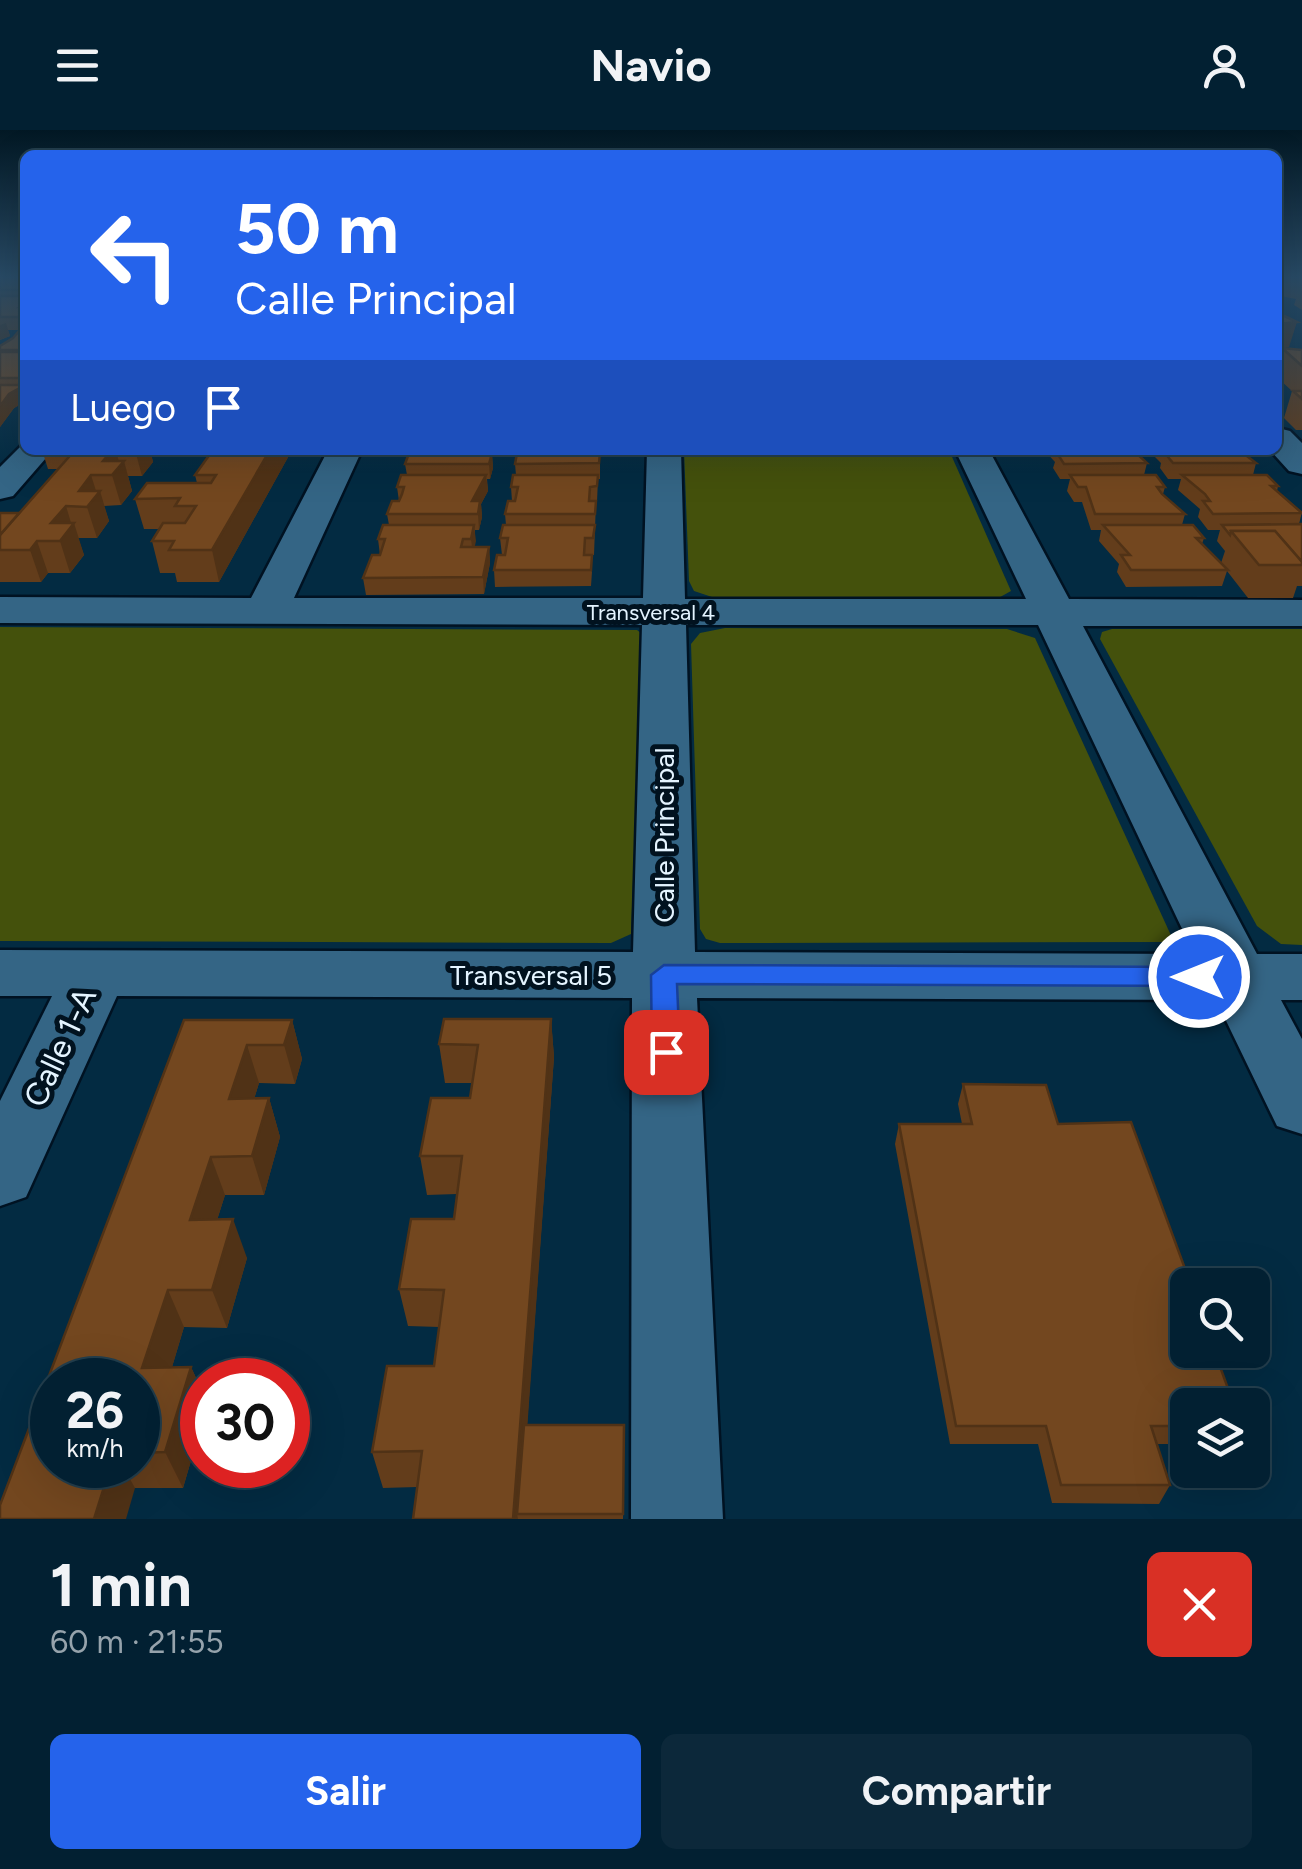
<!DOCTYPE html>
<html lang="es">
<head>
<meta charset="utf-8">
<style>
  :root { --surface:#022032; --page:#0c283a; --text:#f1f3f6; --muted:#96a3ac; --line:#233e4d; --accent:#2563eb }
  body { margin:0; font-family:Figtree,sans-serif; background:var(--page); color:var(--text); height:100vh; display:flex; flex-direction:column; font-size:38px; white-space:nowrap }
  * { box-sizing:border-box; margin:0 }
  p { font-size:32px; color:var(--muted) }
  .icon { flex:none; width:55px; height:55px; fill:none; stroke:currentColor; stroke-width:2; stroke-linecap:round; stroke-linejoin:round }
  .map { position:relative; height:1389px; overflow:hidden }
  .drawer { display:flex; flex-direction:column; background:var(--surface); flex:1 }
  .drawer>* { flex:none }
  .hud { position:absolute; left:20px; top:20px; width:1262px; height:305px; border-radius:15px; box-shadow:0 10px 40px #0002,0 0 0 2px var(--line); background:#2563eb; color:#fff; overflow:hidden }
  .buttons { position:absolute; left:1170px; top:1138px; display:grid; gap:20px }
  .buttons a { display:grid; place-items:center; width:100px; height:100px; border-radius:15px; background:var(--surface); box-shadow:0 10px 40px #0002,0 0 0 2px var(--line); font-size:50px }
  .speed { position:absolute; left:30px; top:1228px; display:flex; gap:20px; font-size:50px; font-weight:700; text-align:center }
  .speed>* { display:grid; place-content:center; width:130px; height:130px; border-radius:50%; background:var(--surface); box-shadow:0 10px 40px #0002,0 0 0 2px var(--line); line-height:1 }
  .speed small { font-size:25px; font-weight:400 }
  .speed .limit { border:15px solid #d22; background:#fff; color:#111 }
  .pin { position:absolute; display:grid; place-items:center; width:85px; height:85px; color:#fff; margin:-42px; border-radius:20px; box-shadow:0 5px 15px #0006 }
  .me { position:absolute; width:110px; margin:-55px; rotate:270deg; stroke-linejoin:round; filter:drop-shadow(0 0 8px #0008) }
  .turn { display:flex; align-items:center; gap:35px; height:210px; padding:0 50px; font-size:45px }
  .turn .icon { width:130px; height:130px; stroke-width:2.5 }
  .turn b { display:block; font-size:70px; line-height:85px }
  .then { display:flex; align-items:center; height:95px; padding:0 50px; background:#0003; gap:20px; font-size:38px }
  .round { display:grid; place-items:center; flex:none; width:105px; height:105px; border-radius:15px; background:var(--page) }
  .overview { display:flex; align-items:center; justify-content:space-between; height:170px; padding:0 50px }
  h1 { font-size:60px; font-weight:700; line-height:75px }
  .button { display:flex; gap:20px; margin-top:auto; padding:20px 50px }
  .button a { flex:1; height:115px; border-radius:15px; background:var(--accent); color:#fff; font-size:40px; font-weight:700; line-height:115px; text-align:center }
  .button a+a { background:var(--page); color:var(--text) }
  header { display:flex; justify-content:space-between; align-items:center; height:130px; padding:0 50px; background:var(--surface); font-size:45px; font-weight:700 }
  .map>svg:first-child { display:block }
  .green { fill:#44510c }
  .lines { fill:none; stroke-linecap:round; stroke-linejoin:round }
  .minor-casing { stroke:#001222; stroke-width:5 }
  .minor { fill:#346585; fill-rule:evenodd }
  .wall { fill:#633d1b; fill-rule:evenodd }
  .shaded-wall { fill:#503216 }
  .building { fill:#73471f; stroke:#503216; stroke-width:2.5 }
  .route { fill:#2563eb; stroke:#184099; stroke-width:2.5 }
  .labels { text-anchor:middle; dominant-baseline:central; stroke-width:10; stroke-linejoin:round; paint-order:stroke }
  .far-street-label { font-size:22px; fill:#e4f4ff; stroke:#01121f }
  .street-label { font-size:28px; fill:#e4f4ff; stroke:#01121f }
  .near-street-label { font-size:32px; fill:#e4f4ff; stroke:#01121f }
</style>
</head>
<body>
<header><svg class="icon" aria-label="menu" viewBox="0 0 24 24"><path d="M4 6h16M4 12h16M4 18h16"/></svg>Navio<svg class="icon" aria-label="person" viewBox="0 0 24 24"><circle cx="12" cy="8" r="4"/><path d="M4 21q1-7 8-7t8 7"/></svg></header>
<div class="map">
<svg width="1302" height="1389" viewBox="0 0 1302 1389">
  <rect width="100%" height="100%" fill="#032b42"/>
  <g class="green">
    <polygon points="684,320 949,320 1011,461 993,471 721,470 694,461 689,451"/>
    <polygon points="0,497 637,500 642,504 631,804 611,813 0,811"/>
    <polygon points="725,498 1007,499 1035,508 1174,812 720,813 706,809 700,799 691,514 700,503"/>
    <polygon points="1112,499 1302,499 1302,815 1281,814 1257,796 1100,509 1102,502"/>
  </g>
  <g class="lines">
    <defs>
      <g id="minor">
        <polygon points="1278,298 1290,301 1302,313 1302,344 1289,341 1270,320 1278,320"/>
        <polygon points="24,313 25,320 53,320 13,366 0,369 0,337"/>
        <path d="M328,320H362L294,468H643L647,320H681L685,469H1026L955,320H989L1069,469L1302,470V496H1083L1257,824H1302V870H1281L1302,909V1004L1277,996L1216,870L697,868L723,1389H631L632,868L117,866L26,1067L0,1076V971L52,866H0V820L633,822L642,495L0,493V467L251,468ZM686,495H1038L1194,824L695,822Z"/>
      </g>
    </defs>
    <use href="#minor" class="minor-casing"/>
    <use href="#minor" class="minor"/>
  </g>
  <g class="wall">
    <polygon points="25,147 25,272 14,278 0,297 0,216 13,208 20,200 8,200 10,206 0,210 0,149"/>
    <polygon points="1278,147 1302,147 1302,180 1294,175 1296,169 1285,167 1278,162"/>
    <polygon points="1282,218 1302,220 1302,300 1296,300 1284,288 1292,261 1278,248 1278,232"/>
    <polygon points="42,320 150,320 153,332 142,346 128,346 132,361 121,375 104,376 109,391 97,408 78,408 84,425 70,443 48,443 41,452 0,452 0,383 19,383 58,339 48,339"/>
    <polygon points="215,320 292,320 219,452 177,452 175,443 160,443 152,411 159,399 144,399 135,369 197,353 195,345 216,324"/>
    <polygon points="415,320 497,320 496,325 492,325 493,338 490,349 487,349 488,361 481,374 482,387 479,400 475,400 475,417 489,417 490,433 484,464 366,465 363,448 380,425 378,409 389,395 387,384 399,371 397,357 407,345 405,334 415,323"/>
    <polygon points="520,320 600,320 600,349 598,349 597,372 596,372 594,425 586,425 592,442 591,456 495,457 494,440 502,425 500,408 506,395 505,384 512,371 511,357 516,345 515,334"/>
    <polygon points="1044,320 1133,320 1147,333 1144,345 1165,357 1163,364 1185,384 1182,395 1204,408 1202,414 1221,433 1225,421 1217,411 1220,400 1208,400 1198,387 1200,379 1178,360 1181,349 1168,349 1160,338 1161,333 1148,320 1239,320 1256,333 1253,345 1278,356 1277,361 1302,382 1299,394 1302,394 1302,456 1297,456 1293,468 1248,468 1227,441 1222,456 1126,457 1117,442 1119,434 1099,411 1101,400 1091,400 1082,372 1074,372 1067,361 1070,349 1060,349 1053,338 1055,332"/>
    <polygon points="551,889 554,927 527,1295 624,1314 623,1389 413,1389 417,1357 383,1358 372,1322 434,1236 439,1197 408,1196 399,1159 454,1089 457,1064 427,1065 420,1026 470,968 472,953 445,953 439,914"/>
    <path d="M184,890H292L302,929L295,954L259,953L254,969L269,968L280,1007L264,1065H225L217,1090L247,1128L227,1198L184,1197L172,1237H191L202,1261V1293L183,1358H135L0,1389ZM138,1250V1335H52Z"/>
    <polygon points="963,954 1058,994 1188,1275 1188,1314 1157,1314 1170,1355 1159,1374 1052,1373 1038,1314 950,1314 895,1014 899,994 962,994 958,974"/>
  </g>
  <g class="shaded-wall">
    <polygon points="1297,192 1289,217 1278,218 1278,194"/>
    <polygon points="6,193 10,206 0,210 0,195"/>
    <polygon points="25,255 25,272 14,278 0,297 0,276 9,264"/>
    <polygon points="112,320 116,320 120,336 124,331 132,361 121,375 112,345 103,331"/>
    <polygon points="135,320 150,320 153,332 142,346"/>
    <polygon points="270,320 292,320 219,452 212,420"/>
    <polygon points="492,323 493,338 490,349 489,334"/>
    <polygon points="91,345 97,364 100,361 109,391 97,408 87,377 79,361"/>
    <polygon points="486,345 488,361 481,374 482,387 479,400 478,384 472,371"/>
    <polygon points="66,376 72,396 74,393 84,425 70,443 60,411 51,393"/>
    <polygon points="474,395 476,411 473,425 471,409"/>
    <polygon points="37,411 48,443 41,452 30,420"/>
    <polygon points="489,417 490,433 484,464 483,447"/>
    <polygon points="551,889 554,927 521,1384 517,1384 518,1389 513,1389"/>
    <polygon points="292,890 302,929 295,954 284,915"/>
    <polygon points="247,915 259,953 242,1008 229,969"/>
    <polygon points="269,968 280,1007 264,1065 252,1026"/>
    <polygon points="211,1027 225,1065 205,1128 190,1090"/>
    <polygon points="233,1089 247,1128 227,1198 212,1160"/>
    <polygon points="168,1160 184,1197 161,1274 142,1238"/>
    <polygon points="191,1237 202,1261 202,1293 183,1358 165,1322"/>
    <polygon points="111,1335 122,1335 135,1358 126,1389 94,1389"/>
  </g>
  <g class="building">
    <polygon points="2,147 25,147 25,160 0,160 0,149"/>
    <polygon points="0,166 25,166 25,174 20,177 25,177 25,187 0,187"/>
    <polygon points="1278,183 1297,192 1278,194"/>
    <polygon points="25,194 25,220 0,220 0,216 13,208"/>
    <polygon points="1282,218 1302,220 1302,236"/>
    <rect x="0" y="222" width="25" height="26"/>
    <polygon points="0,255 25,255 9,264 0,276"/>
    <polygon points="1293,261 1302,261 1302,269"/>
    <polygon points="75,320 112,320 103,331 124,331 112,345 91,345 79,361 100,361 87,377 66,376 51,393 74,393 60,411 37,411 30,420 0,420 0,405"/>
    <polygon points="232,320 270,320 212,420 169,420 174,411 152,411 163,393 185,393 196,376 175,376 180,368 135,369 147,353 211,353 216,345 195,345 210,324 230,324"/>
    <polygon points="417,320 485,320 485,323 492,323 489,334 405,334 409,323 416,323"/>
    <polygon points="525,320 593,320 592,322 600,322 599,333 515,334 517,323 524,322"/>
    <polygon points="1061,320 1133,320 1147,333 1064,334 1057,323 1063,323"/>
    <polygon points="1168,320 1239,320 1256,333 1173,333 1164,322 1171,322"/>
    <polygon points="401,345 486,345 472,371 480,371 478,384 387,384 392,371 399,371 402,364 404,357 397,357"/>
    <polygon points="513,345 598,345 597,356 590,357 589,371 596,371 595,384 505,384 508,371 515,371 518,357 511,357"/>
    <polygon points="1070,345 1156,345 1165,357 1157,357 1162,364 1185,384 1095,384 1086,357 1078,357"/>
    <polygon points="1182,345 1267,345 1278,356 1271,356 1302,383 1213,384 1203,371 1210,371 1205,364"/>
    <polygon points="0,383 19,383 0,405"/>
    <polygon points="1302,394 1302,432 1275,401 1231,401 1230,405 1222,395"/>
    <polygon points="383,395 474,395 471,409 463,409 461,417 489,417 483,447 363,448 372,425 380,425 385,409 378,409"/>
    <polygon points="503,395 595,395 593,408 585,408 584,425 592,425 591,440 494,440 497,425 505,425 508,408 500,408"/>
    <polygon points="1103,395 1193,395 1204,408 1196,408 1228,440 1131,440 1121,425 1130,425"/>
    <polygon points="1231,401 1275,401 1302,432 1302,435 1259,435"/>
    <polygon points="444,889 551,889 513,1389 413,1389 422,1321 372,1322 387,1236 434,1236 444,1160 399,1159 411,1089 454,1089 462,1026 420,1026 431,968 470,968 478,915 439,914"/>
    <polygon points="184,890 292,890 284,915 247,915 229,969 269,968 252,1026 211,1027 190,1090 233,1089 212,1160 168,1160 142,1238 191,1237 165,1322 138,1323 138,1250 52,1250 52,1335 111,1335 94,1389 0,1389 0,1375"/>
    <polygon points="963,954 1046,955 1058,994 1131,992 1191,1155 1188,1155 1188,1220 1214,1220 1234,1275 1188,1275 1188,1296 1151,1296 1170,1355 1061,1355 1046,1296 956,1296 899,994 972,994"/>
    <polygon points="524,1295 624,1295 623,1384 517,1384"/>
  </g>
  <linearGradient id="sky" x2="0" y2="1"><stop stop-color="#021824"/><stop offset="0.43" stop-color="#284a65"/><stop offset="1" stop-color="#284a65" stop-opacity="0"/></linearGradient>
  <rect width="1302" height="342" fill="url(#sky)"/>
  <polygon class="route" points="664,835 1199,837 1212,847 1199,856 677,854 680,922 676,930 656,930 652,922 651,845"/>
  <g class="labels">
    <g class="far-street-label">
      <text x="651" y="482">Transversal 4</text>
    </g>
    <g class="street-label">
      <text transform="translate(664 705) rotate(-90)">Calle Principal</text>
      <text x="531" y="845">Transversal 5</text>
    </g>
    <g class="near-street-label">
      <text transform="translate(60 917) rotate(-65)">Calle 1-A</text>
    </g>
  </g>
</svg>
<div class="buttons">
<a><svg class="icon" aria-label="search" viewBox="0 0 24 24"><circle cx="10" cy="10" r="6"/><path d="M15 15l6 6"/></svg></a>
<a><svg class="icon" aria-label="layers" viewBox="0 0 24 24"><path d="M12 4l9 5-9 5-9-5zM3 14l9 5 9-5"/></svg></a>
</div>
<div class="speed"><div>26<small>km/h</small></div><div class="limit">30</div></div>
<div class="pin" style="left:666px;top:922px;background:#d93025"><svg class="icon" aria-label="arrive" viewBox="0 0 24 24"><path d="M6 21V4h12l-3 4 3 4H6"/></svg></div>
<svg class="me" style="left:1199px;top:847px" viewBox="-20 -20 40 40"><circle r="17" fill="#2563eb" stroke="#fff" stroke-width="3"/><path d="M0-11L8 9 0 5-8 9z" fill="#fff"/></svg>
<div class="hud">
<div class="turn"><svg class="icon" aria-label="left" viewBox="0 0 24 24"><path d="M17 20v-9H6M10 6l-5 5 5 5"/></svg><div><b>50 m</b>Calle Principal</div></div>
<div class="then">Luego<svg class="icon" aria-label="arrive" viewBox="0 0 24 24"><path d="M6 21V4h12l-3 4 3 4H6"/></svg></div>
</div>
</div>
<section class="drawer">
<div class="overview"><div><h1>1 min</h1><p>60 m · 21:55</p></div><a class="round" style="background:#d93025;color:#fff"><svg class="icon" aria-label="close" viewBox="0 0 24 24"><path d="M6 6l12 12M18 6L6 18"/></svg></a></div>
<div class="button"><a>Salir</a><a>Compartir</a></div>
</section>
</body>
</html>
